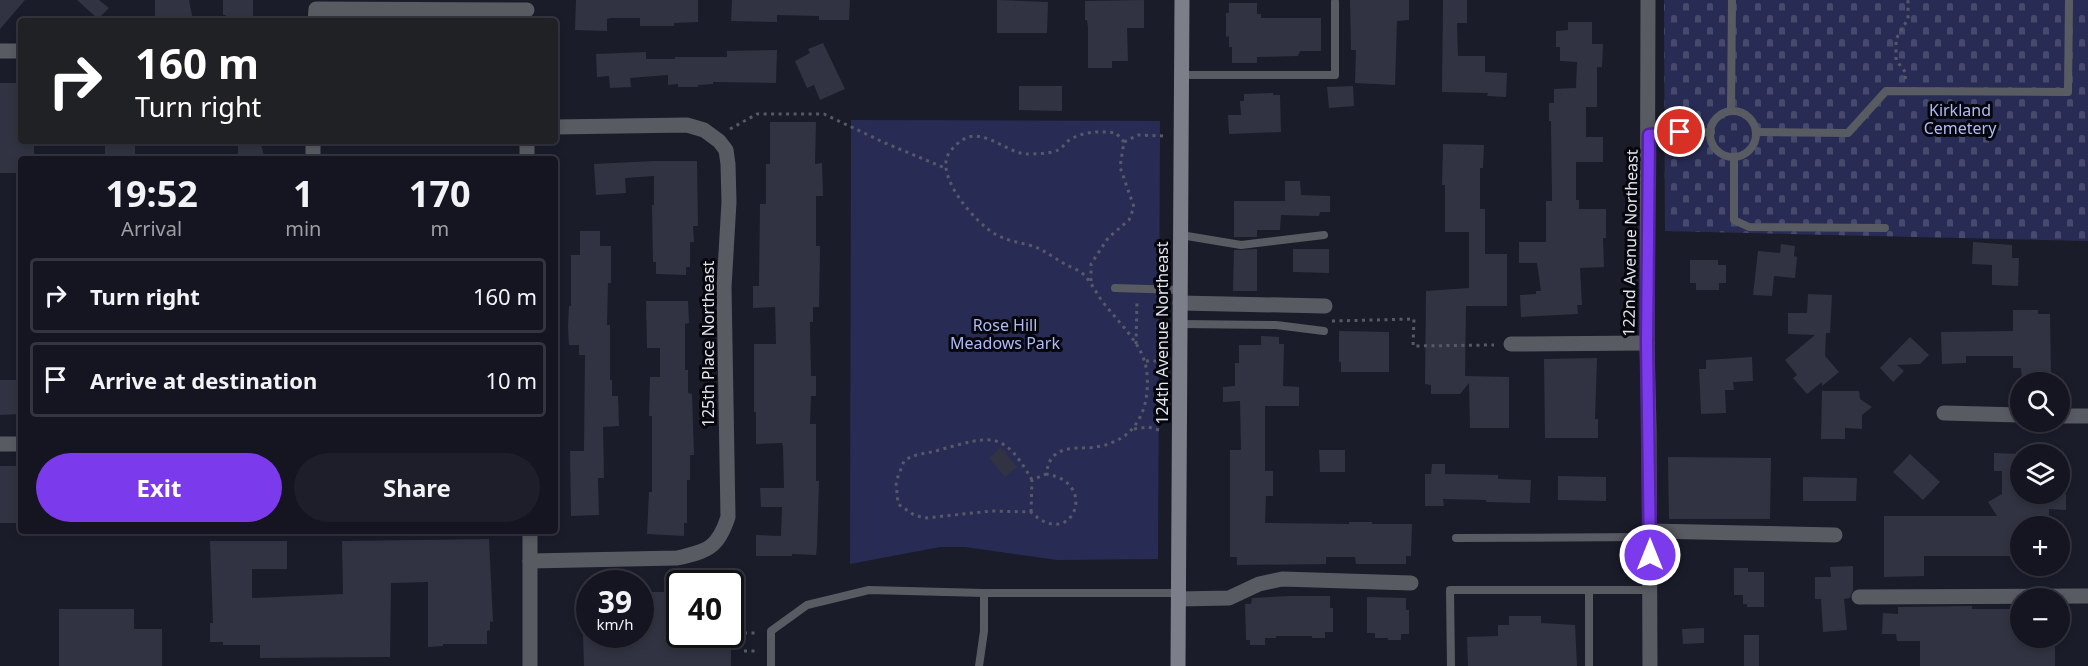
<!DOCTYPE html>
<html lang="en">
<head>
<meta charset="utf-8">
<style>
  :root { --surface:#141520; --page:#1d1e29; --text:#f1f3f6; --muted:#9d9fa5; --line:#33343e; --accent:#7c3aed }
  body { margin:0; font-family:"Noto Sans",sans-serif; background:var(--page); color:var(--text); height:100vh; display:flex; flex-direction:column; font-size:22px; white-space:nowrap }
  * { box-sizing:border-box; margin:0 }
  p { font-size:20px; color:var(--muted) }
  .icon { flex:none; width:33px; height:33px; fill:none; stroke:currentColor; stroke-width:2; stroke-linecap:round; stroke-linejoin:round }
  .map { position:relative; flex:1; overflow:hidden }
  .panel { position:absolute; left:18px; top:156px; width:540px; height:378px; display:flex; flex-direction:column; background:var(--surface); border-radius:6px; box-shadow:0 3px 9px #0003,0 0 0 2px var(--line) }
  .panel>* { flex:none }
  .top-card { position:absolute; left:18px; top:18px; width:540px; height:126px; border-radius:6px; box-shadow:0 3px 9px #0003,0 0 0 2px var(--line); background:#202124; color:#fff; overflow:hidden }
  .buttons { position:absolute; left:2010px; top:372px; display:grid; gap:12px }
  .buttons a { display:grid; place-items:center; width:60px; height:60px; border-radius:50%; background:var(--surface); box-shadow:0 3px 9px #0003,0 0 0 2px var(--line); font-size:30px }
  .speed { position:absolute; left:576px; top:570px; display:flex; gap:12px; font-size:30px; font-weight:700; text-align:center }
  .speed>* { display:grid; place-content:center; width:78px; height:78px; border-radius:50%; background:var(--surface); box-shadow:0 3px 9px #0003,0 0 0 2px var(--line); line-height:1 }
  .speed small { font-size:15px; font-weight:400 }
  .speed .limit { border:3px solid #111; border-radius:9px; background:#fff; color:#111 }
  .pin { position:absolute; display:grid; place-items:center; width:51px; height:51px; color:#fff; margin:-26px; border:3px solid #fff; border-radius:50%; box-shadow:0 2px 6px #0007 }
  .me { position:absolute; width:66px; margin:-33px; rotate:0deg; stroke-linejoin:round; filter:drop-shadow(0 0 4px #0008) }
  .turn { display:flex; align-items:center; gap:21px; height:126px; padding:0 18px; font-size:27px }
  .turn .icon { width:78px; height:78px; stroke-width:2.5 }
  .turn b { display:block; font-size:42px; line-height:51px }
  .eta { display:flex; justify-content:space-evenly; align-items:center; height:102px; text-align:center }
  .eta b { font-size:36px; font-weight:700; line-height:42px }
  .primary-button { display:flex; gap:12px; margin-top:auto; padding:12px 18px }
  .primary-button a { flex:1; height:69px; border-radius:36px; background:var(--accent); color:#fff; font-size:24px; font-weight:700; line-height:69px; text-align:center }
  .primary-button a+a { background:var(--page); color:var(--text) }
  ul { padding:0; list-style:none }
  li { display:flex; align-items:center; gap:18px; height:75px; margin:0 12px 9px; padding:0 6px; border:3px solid var(--line); border-radius:6px }
  li div { flex:1 }
  li b { display:block; font-size:22px }
  li em { font-style:normal }
  .map>svg:first-child { display:block }
  .cemetery { fill:url(#cemetery-stones) }
  .park { fill:#282c54 }
  .building { fill:#313342 }
  .lines { fill:none; stroke-linecap:round; stroke-linejoin:round }
  .path { stroke:#575966; stroke-width:3; stroke-dasharray:3 4.5; stroke-linecap:butt }
  .service { stroke:#595b62; stroke-width:8 }
  .minor { stroke:#595b62; stroke-width:15 }
  .tertiary { stroke:#595b62; stroke-width:15 }
  .secondary { stroke:#7c7e8a; stroke-width:15 }
  .route-casing { stroke:#51269a; stroke-width:15 }
  .route { stroke:#7c3aed; stroke-width:10 }
  .labels { text-anchor:middle; dominant-baseline:central; stroke-width:6; stroke-linejoin:round; paint-order:stroke }
  .park-label { font-size:16px; fill:#afbaf7; stroke:#06070d }
  .street-label { font-size:16px; fill:#e2e4ee; stroke:#06070d }
</style>
</head>
<body>
<div class="map">
<svg width="2088" height="666" viewBox="0 0 2088 666">
  <defs>
    <pattern id="cemetery-stones" width="16" height="16" patternUnits="userSpaceOnUse" patternTransform="scale(1.5)"><rect width="16" height="16" fill="#282c54"/><path d="M2 7V4a2 2 0 0 1 4 0v3zM10 15v-3a2 2 0 0 1 4 0v3z" fill="#474a6d"/></pattern>
  </defs>
  <rect width="100%" height="100%" fill="#1a1c2a"/>
  <polygon class="cemetery" points="1664,0 2088,0 2088,241 1665,231"/>
  <polygon class="park" points="851,120 1160,121 1158,559 1057,560 965,547 940,547 850,564"/>
  <g class="building">
    <polygon points="0,0 25,0 0,29"/>
    <polygon points="77,0 99,0 109,8 98,19"/>
    <polygon points="155,0 189,0 193,21 155,21"/>
    <polygon points="223,0 253,0 253,21 226,21 226,15 223,15"/>
    <polygon points="576,0 698,0 698,22 674,23 674,26 640,26 640,18 611,18 607,19 607,31 575,30"/>
    <polygon points="732,0 850,0 849,20 819,20 819,16 777,15 777,22 731,21"/>
    <polygon points="997,0 1048,2 1047,33 997,33"/>
    <polygon points="1144,0 1144,28 1127,28 1128,61 1112,61 1112,68 1088,68 1088,28 1087,20 1085,20 1085,1"/>
    <polygon points="1350,0 1409,0 1409,20 1397,21 1395,85 1355,83 1356,50 1351,50"/>
    <polygon points="1443,0 1467,0 1467,23 1457,23 1458,56 1485,56 1485,72 1507,73 1506,97 1487,96 1488,93 1442,92"/>
    <polygon points="1229,3 1257,3 1257,14 1261,14 1261,18 1321,18 1321,51 1300,51 1298,56 1257,57 1257,63 1232,63 1232,47 1229,47 1229,36 1226,37 1226,13 1229,13"/>
    <polygon points="1568,22 1592,22 1592,44 1603,44 1602,67 1597,67 1597,107 1586,107 1586,137 1603,137 1603,162 1576,162 1576,200 1579,200 1579,209 1606,209 1606,238 1603,238 1604,267 1580,268 1582,305 1577,305 1578,314 1521,317 1520,295 1536,294 1536,291 1541,291 1537,263 1519,263 1519,242 1546,242 1546,201 1552,201 1551,121 1549,121 1549,103 1554,103 1554,89 1576,88 1577,62 1560,61 1560,47 1556,47 1556,31 1568,30"/>
    <polygon points="823,43 845,89 820,100 814,85 807,88 795,61 810,53 808,49"/>
    <polygon points="777,50 776,83 713,82 713,84 698,85 698,87 678,87 678,84 668,85 668,75 630,78 631,87 610,88 609,76 597,77 596,54 646,52 646,59 675,59 675,57 727,57 727,51"/>
    <polygon points="0,83 21,83 21,141 34,141 34,159 21,159 21,173 0,173"/>
    <polygon points="1019,86 1062,86 1062,111 1019,110"/>
    <polygon points="1353,86 1354,106 1329,108 1327,87"/>
    <polygon points="1273,93 1273,95 1280,95 1281,132 1229,134 1228,115 1241,115 1240,101 1244,101 1244,94"/>
    <polygon points="770,122 816,122 815,164 822,163 823,196 816,196 816,246 820,246 819,307 813,307 813,322 810,322 811,376 816,376 816,396 811,396 810,424 816,424 816,481 819,481 817,546 816,555 792,554 792,556 756,556 756,535 781,536 782,507 761,507 760,488 784,488 783,447 782,443 756,444 756,412 754,412 754,344 776,344 775,307 753,308 753,286 759,286 760,204 766,204 766,164 770,164"/>
    <rect x="105" y="141" width="30" height="18"/>
    <polygon points="238,141 260,141 265,159 238,159"/>
    <polygon points="1443,144 1484,145 1483,168 1480,168 1480,209 1485,209 1485,254 1507,254 1507,306 1466,306 1465,376 1509,377 1509,428 1470,428 1469,383 1460,394 1431,394 1431,385 1425,384 1426,291 1469,288 1469,232 1445,232 1445,185 1442,185"/>
    <polygon points="654,161 697,161 698,226 693,226 694,242 690,242 690,267 686,267 686,275 656,274 656,262 653,262 652,205 654,205 654,176 625,178 626,193 596,195 594,164"/>
    <polygon points="1285,181 1300,181 1301,195 1330,196 1330,212 1320,212 1319,216 1281,215 1280,230 1257,230 1257,237 1234,237 1234,201 1285,201"/>
    <polygon points="580,231 600,231 600,246 611,246 611,283 608,283 607,325 610,325 610,380 612,380 612,396 618,396 619,426 603,427 604,478 598,478 599,515 571,516 570,451 584,451 585,355 579,355 579,345 569,345 568,327 569,306 571,306 571,255 580,255"/>
    <polygon points="1973,242 2012,245 2012,258 2019,258 2018,286 1992,285 1992,265 1972,264"/>
    <polygon points="1781,244 1795,246 1794,256 1797,257 1795,278 1774,276 1772,296 1753,295 1758,251 1780,253"/>
    <polygon points="1257,249 1257,291 1233,291 1234,250"/>
    <polygon points="1293,249 1329,249 1329,273 1293,272"/>
    <polygon points="1690,260 1718,260 1718,265 1726,265 1726,283 1719,283 1719,290 1696,290 1696,283 1690,283"/>
    <polygon points="1808,294 1832,295 1830,333 1826,333 1825,356 1839,372 1822,386 1822,382 1807,394 1793,378 1797,375 1785,360 1815,335 1788,334 1788,313 1807,313"/>
    <polygon points="646,301 688,301 689,323 685,324 685,370 688,370 688,393 692,394 694,455 690,455 690,480 687,480 687,523 684,523 684,536 647,534 649,492 652,492 652,416 649,416 650,377 660,377 660,348 647,348"/>
    <polygon points="2013,310 2038,310 2038,314 2050,314 2051,379 2022,379 2021,368 2013,368 2013,356 1966,356 1966,363 1942,364 1941,332 2013,331"/>
    <polygon points="1339,331 1389,332 1389,372 1341,372 1341,362 1339,362"/>
    <polygon points="1261,336 1279,337 1279,344 1284,344 1283,386 1299,387 1299,406 1265,406 1265,471 1273,471 1273,496 1266,496 1265,523 1349,524 1349,522 1372,522 1372,524 1412,524 1411,556 1406,556 1406,564 1356,564 1355,557 1326,557 1326,564 1237,565 1237,557 1230,557 1230,450 1241,450 1240,401 1223,402 1223,387 1235,386 1235,363 1239,363 1239,345 1261,345"/>
    <polygon points="1910,337 1929,355 1920,364 1897,365 1904,371 1893,382 1880,368"/>
    <polygon points="1752,357 1753,381 1733,382 1734,390 1725,390 1726,413 1701,414 1699,369 1706,369 1706,360"/>
    <polygon points="1597,358 1595,419 1598,419 1598,438 1545,438 1544,359"/>
    <polygon points="0,380 21,380 20,414 0,415"/>
    <polygon points="1822,391 1859,391 1860,399 1872,407 1862,415 1862,429 1845,428 1845,439 1821,439"/>
    <polygon points="1001,447 1017,467 1005,477 989,458"/>
    <polygon points="1319,450 1345,450 1345,472 1320,472"/>
    <polygon points="1994,453 2020,454 2020,494 2066,494 2066,510 2049,509 2049,526 2020,526 2019,553 2014,553 2014,556 1924,556 1924,576 1884,577 1884,516 1997,516 1988,502 2002,494 2002,471 1994,471"/>
    <polygon points="1910,454 1940,482 1923,500 1893,472"/>
    <polygon points="1668,457 1771,458 1770,519 1669,519"/>
    <polygon points="1432,464 1445,464 1445,474 1498,475 1498,479 1531,480 1530,503 1486,502 1486,500 1443,499 1444,506 1425,506 1425,474 1431,474"/>
    <rect x="0" y="466" width="21" height="57"/>
    <polygon points="1558,476 1606,477 1606,501 1558,500"/>
    <polygon points="1803,477 1857,478 1856,501 1803,501"/>
    <polygon points="489,539 493,622 490,621 490,630 487,631 487,644 443,644 443,646 428,647 428,582 391,583 390,657 260,658 260,645 223,645 223,642 210,642 210,623 213,623 210,541 287,541 287,569 252,569 252,598 343,594 342,541"/>
    <polygon points="1853,566 1853,590 1850,598 1844,599 1847,630 1823,632 1821,599 1815,599 1815,577 1831,577 1830,567"/>
    <polygon points="1734,568 1748,568 1748,572 1764,572 1764,607 1747,607 1747,604 1743,604 1743,595 1734,595"/>
    <polygon points="640,592 680,592 680,634 731,634 731,666 584,666 583,634 640,634"/>
    <polygon points="1290,596 1330,596 1330,608 1333,608 1333,632 1325,632 1325,638 1312,638 1312,636 1276,636 1276,638 1265,638 1265,645 1250,645 1250,640 1246,640 1245,604 1251,604 1252,598"/>
    <polygon points="1367,597 1406,598 1406,610 1409,610 1409,634 1401,634 1401,640 1388,640 1388,638 1375,638 1375,633 1367,633"/>
    <polygon points="1972,606 1972,609 2020,609 2020,638 2055,638 2055,666 1920,666 1920,641 1897,641 1896,634 1882,634 1883,613 1898,614 1898,607"/>
    <polygon points="59,609 134,609 134,629 162,629 162,666 59,666"/>
    <polygon points="1509,616 1541,616 1541,623 1575,625 1577,666 1468,666 1467,637 1498,636 1498,625 1509,625"/>
    <polygon points="1704,628 1704,643 1683,644 1682,629"/>
    <rect x="1744" y="635" width="15" height="31"/>
  </g>
  <g class="lines">
    <g class="path">
      <polyline points="1905,79 1906,73 1896,60 1896,39 1908,19 1908,0"/>
      <polyline points="730,129 757,114 824,114 885,143 945,168"/>
      <polyline points="1091,281 1091,264 1108,238 1129,220 1134,207 1120,167 1124,142 1138,135 1164,136"/>
      <polyline points="1332,321 1414,319 1413,346 1494,345"/>
      <polyline points="1136,344 1137,300"/>
      <polyline points="1146,361 1163,361"/>
      <polyline points="1134,429 1148,427 1163,431"/>
      <path d="M1032,480C1003,429 991,436 939,450C926,454 915,453 904,461L896,482L898,504L914,515L925,518L992,511L1031,512C1072,552 1100,482 1046,474C1048,466 1049,459 1056,454C1066,446 1084,449 1096,447C1135,441 1150,411 1147,374C1145,344 1116,321 1100,298C1094,289 1090,280 1081,272C1076,269 1070,267 1065,264C1052,257 1044,249 1029,245C1017,242 1005,240 995,234C976,223 934,176 949,153C955,145 964,136 975,136C994,137 1008,152 1026,154C1034,154 1050,154 1058,150C1063,148 1066,141 1071,139C1085,131 1101,131 1116,133L1124,142"/>
      <polyline points="1031,512 1032,480 1046,474"/>
      <polyline points="744,633 759,633"/>
      <polyline points="744,651 759,651"/>
    </g>
    <g class="service">
      <polyline points="1182,75 1335,75 1335,2"/>
      <polyline points="1731,111 1732,0"/>
      <circle cx="1733" cy="134" r="23"/>
      <polyline points="1756,132 1848,133 1886,91 2068,92 2069,0"/>
      <polyline points="1649,135 1711,132"/>
      <polyline points="1734,157 1734,220 1749,227 1885,228"/>
      <polyline points="1181,235 1241,245 1324,235"/>
      <polyline points="1115,288 1180,290"/>
      <polyline points="1180,324 1276,325 1324,331"/>
      <polyline points="1456,538 1650,537"/>
      <polyline points="1589,590 1589,666"/>
      <polyline points="771,666 771,631 807,605 869,590 984,593 1179,593"/>
      <polyline points="979,666 984,631 984,593"/>
      <polyline points="1451,666 1450,590 1650,590"/>
    </g>
    <g class="minor">
      <polyline points="315,21 316,9 527,10"/>
      <polyline points="0,51 21,51"/>
      <polyline points="313,141 313,159"/>
      <polyline points="527,141 527,159"/>
      <polyline points="1180,303 1325,306"/>
      <polyline points="1511,344 1647,343"/>
      <polyline points="1944,413 2020,415"/>
      <polyline points="2060,416 2088,416"/>
      <polyline points="0,444 21,444"/>
      <polyline points="1650,531 1835,535"/>
      <path d="M530,561L677,558C708,551 718,548 728,517L724,287L729,202L728,164L726,150L719,141L704,130L687,125L555,127"/>
      <polyline points="1859,597 2088,596"/>
      <polyline points="1179,599 1229,598 1259,584 1282,579 1411,583"/>
      <polyline points="530,666 530,531"/>
    </g>
    <polyline class="tertiary" points="1648,0 1647,343 1649,429 1650,666"/>
    <polyline class="secondary" points="1178,666 1182,0"/>
  </g>
  <g class="lines">
    <defs>
      <polyline id="route" points="1650,555 1647,343 1649,135 1680,132"/>
    </defs>
    <use href="#route" class="route-casing"/>
    <use href="#route" class="route"/>
  </g>
  <g class="labels">
    <g class="park-label">
      <text x="1960" y="110">Kirkland<tspan x="1960" dy="18">Cemetery</tspan></text>
      <text x="1005" y="325">Rose Hill<tspan x="1005" dy="18">Meadows Park</tspan></text>
    </g>
    <g class="street-label">
      <text transform="translate(1630 243) rotate(-89)">122nd Avenue Northeast</text>
      <text transform="translate(1162 333) rotate(-90)">124th Avenue Northeast</text>
      <text transform="translate(708 344) rotate(-90)">125th Place Northeast</text>
    </g>
  </g>
</svg>
<div class="buttons">
<a><svg class="icon" aria-label="search" viewBox="0 0 24 24"><circle cx="10" cy="10" r="6"/><path d="M15 15l6 6"/></svg></a>
<a><svg class="icon" aria-label="layers" viewBox="0 0 24 24"><path d="M12 4l9 5-9 5-9-5zM3 14l9 5 9-5"/></svg></a>
<a>+</a>
<a>−</a>
</div>
<div class="speed"><div>39<small>km/h</small></div><div class="limit">40</div></div>
<div class="pin" style="left:1680px;top:132px;background:#d93025"><svg class="icon" aria-label="arrive" viewBox="0 0 24 24"><path d="M6 21V4h12l-3 4 3 4H6"/></svg></div>
<svg class="me" style="left:1650px;top:555px" viewBox="-20 -20 40 40"><circle r="17" fill="#7c3aed" stroke="#fff" stroke-width="3"/><path d="M0-11L8 9 0 5-8 9z" fill="#fff"/></svg>
<div class="top-card">
<div class="turn"><svg class="icon" aria-label="right" viewBox="0 0 24 24"><path d="M7 20v-9h11M14 6l5 5-5 5"/></svg><div><b>160 m</b>Turn right</div></div>
</div>
<section class="panel">
<div class="eta">
<div><b>19:52</b><p>Arrival</p></div>
<div><b>1</b><p>min</p></div>
<div><b>170</b><p>m</p></div>
</div>
<ul>
<li><svg class="icon" aria-label="right" viewBox="0 0 24 24"><path d="M7 20v-9h11M14 6l5 5-5 5"/></svg><div><b>Turn right</b></div><em>160 m</em></li>
<li><svg class="icon" aria-label="arrive" viewBox="0 0 24 24"><path d="M6 21V4h12l-3 4 3 4H6"/></svg><div><b>Arrive at destination</b></div><em>10 m</em></li>
</ul>
<div class="primary-button"><a>Exit</a><a>Share</a></div>
</section>
</div>
</body>
</html>
